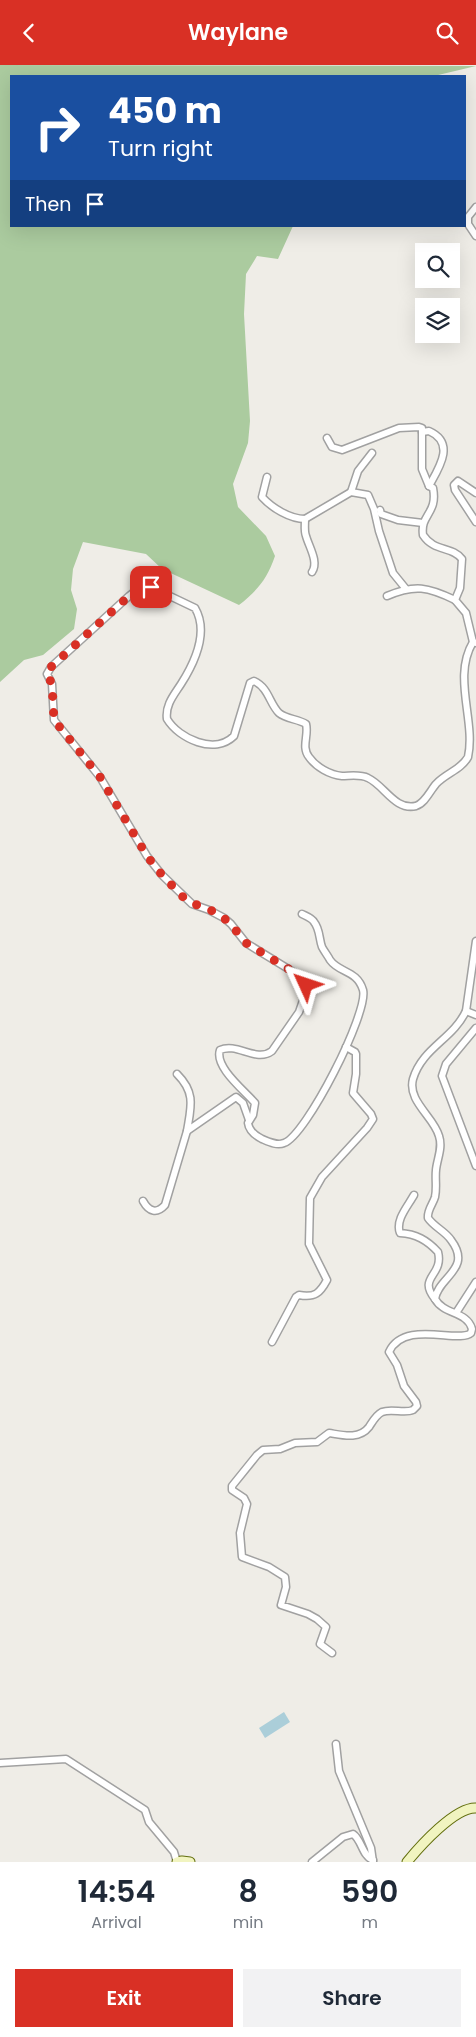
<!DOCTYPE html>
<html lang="en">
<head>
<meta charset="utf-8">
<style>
  :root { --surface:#fff; --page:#f2f2f3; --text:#1f2937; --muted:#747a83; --accent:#d93025 }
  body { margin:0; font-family:Poppins,sans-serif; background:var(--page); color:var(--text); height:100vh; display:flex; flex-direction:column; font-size:19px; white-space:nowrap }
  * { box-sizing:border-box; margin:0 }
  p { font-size:16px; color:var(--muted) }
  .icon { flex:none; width:28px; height:28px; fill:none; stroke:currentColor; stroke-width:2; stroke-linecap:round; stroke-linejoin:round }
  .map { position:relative; height:1797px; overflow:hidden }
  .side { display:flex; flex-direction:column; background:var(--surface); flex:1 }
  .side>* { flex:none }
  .top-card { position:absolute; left:10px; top:10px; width:456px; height:152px; border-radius:0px; box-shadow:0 5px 20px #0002; background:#1a4fa0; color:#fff; overflow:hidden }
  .buttons { position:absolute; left:415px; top:178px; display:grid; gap:10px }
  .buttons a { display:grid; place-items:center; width:45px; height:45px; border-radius:0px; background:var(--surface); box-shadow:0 5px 20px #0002; font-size:25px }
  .pin { position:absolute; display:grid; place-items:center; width:42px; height:42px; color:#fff; margin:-21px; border-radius:10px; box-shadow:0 2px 8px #0006 }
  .me { position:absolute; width:55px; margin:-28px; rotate:312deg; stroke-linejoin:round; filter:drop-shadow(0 0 4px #0008) }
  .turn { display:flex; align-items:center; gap:18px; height:105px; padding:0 15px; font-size:22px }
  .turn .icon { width:65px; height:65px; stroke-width:2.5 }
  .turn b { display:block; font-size:35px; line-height:42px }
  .then { display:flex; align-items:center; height:48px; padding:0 15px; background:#0003; gap:10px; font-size:19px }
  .eta { display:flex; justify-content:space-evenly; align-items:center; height:85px; text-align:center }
  .eta b { font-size:30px; font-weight:600; line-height:35px }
  .button { display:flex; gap:10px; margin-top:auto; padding:10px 15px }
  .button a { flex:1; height:58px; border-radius:0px; background:var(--accent); color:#fff; font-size:20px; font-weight:600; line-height:58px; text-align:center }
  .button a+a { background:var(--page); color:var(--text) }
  header { display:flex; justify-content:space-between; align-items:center; height:65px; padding:0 15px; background:var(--accent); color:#fff; font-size:22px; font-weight:600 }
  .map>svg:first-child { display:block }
  .forest { fill:#abcb9f }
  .water { fill:#abced9 }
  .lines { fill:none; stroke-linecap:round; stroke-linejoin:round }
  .street-casing { stroke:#a1a1a1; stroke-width:9 }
  .secondary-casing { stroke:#636f0f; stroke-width:11 }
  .street { stroke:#fff; stroke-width:6 }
  .secondary { stroke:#f1f4c0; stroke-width:9 }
  .route { stroke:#d93025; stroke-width:9; stroke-dasharray:0 16.2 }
</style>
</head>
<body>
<header><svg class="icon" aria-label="back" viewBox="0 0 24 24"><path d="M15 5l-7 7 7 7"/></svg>Waylane<svg class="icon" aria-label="search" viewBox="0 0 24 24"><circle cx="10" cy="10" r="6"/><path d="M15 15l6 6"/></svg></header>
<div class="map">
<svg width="476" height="1797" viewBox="0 0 476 1797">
  <rect width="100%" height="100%" fill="#efede7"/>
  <path class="forest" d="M0,0L476,1L434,11H11V161H293L278,194L257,191L246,209L244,249L250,356L248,378L233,419L238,442L266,471L275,491C267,514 258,525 239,540L162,504L146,489L83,477L73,504L71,525L77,544L74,564L43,590L24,595L0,617Z"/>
  <polygon class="water" points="284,1647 290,1657 265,1673 259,1663"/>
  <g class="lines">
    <defs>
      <g id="street">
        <polyline points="476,142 468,152 468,159 476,171"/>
        <polyline points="422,367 422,404 429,421"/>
        <path d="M327,373L332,382L342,385L399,363L419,362L422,363V367L429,366C456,378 439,403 429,421L433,423C438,449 420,449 423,470C434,487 452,481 462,494L460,523L455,535L466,548L473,577"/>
        <path d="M267,412L262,432C272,443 290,454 305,454L351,427L368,430L374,444L379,466L393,508L406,524"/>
        <polyline points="351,427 358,406 372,388"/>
        <polyline points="476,428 458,416 454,420 455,425 476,457"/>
        <polyline points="380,445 381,449 398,455 423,458"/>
        <path d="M305,454C305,460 304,466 306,471C309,482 319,497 312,507"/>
        <path d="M387,531C415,519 428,522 455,535"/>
        <path d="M302,849C306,851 312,853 314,857C320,864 319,874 322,882C324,886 328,891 330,895C339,908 357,905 363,925C369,947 306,1071 284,1078C277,1081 269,1077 262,1074C256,1071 249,1066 248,1058L253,1050L255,1038C245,1026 214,1002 220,985C237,977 256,998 272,986L299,947L307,924L305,917L295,908L246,878L231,859L224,853L209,845L192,839L162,810L147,791L100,712L54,655L52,619L47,609L51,602L129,531L139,523L151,522L195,543C209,567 195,597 181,619C174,630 165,640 167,654C179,674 215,690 234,671L250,618L254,616C269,623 269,638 279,648C286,654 298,654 306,659C309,670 301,682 309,692C316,702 330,710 342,711C350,711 360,709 368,713C384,720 395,746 416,741C425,738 430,726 436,719C446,708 461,705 468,692C476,656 452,612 473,577L476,578"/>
        <polyline points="466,946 476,950"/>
        <polyline points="476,963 446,999 442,1011 476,1101"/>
        <path d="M177,1009C196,1028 191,1042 187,1066L236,1032L243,1038L249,1055"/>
        <path d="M414,1130C408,1141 395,1155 400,1168C416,1169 427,1175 438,1187C444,1211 417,1212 435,1234"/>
        <path d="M143,1136C149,1147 157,1149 165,1140L187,1066"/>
        <polyline points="456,1248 476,1217"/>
        <path d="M272,1277L296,1232L299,1230C315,1233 320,1228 327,1215L309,1179L310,1133L322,1112L367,1063L373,1054L371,1049L353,1028L356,1009V989L355,987L346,982"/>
        <path d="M332,1588L320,1579L326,1562L317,1554L308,1549L281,1540L286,1522L285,1512L269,1502L242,1492L240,1468L247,1439L244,1433L232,1425V1421L257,1390L263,1385L280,1384L295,1378L317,1377L329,1368C342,1370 359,1375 369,1362C373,1356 376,1350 382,1347C392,1343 404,1349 413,1345L417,1341L416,1337L404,1321L397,1300L389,1287C404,1254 459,1279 471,1268L472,1264C467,1246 444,1250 435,1234C438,1212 473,1204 451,1175C445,1166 434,1162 428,1153C427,1145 433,1139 435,1132C437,1123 435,1114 436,1105C437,1094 443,1083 439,1071C434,1052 407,1036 413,1014C422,983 453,974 466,946L476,876"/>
        <polyline points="336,1679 339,1706 371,1783 373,1797"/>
        <polyline points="0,1698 66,1694 145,1745 149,1757 174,1787 177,1797"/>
        <path d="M312,1797L343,1772L353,1769C362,1775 362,1791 373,1795"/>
      </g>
      <g id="secondary">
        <polyline points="177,1797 182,1796 190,1797"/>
        <path d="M407,1797C420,1781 455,1742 476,1743"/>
      </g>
    </defs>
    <use href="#street" class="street-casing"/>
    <use href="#secondary" class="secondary-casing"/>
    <use href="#street" class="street"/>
    <use href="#secondary" class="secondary"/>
  </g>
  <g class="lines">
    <polyline class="route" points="151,522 139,523 129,531 51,602 47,609 52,619 54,655 100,712 147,791 162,810 185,834 192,838 215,847 229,857 246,878 295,908 306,920"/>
  </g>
</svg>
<div class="buttons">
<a><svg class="icon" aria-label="search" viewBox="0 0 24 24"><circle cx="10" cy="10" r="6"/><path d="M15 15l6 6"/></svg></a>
<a><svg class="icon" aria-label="layers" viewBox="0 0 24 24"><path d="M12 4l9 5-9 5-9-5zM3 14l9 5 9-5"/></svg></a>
</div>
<div class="pin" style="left:151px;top:522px;background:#d93025"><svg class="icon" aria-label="arrive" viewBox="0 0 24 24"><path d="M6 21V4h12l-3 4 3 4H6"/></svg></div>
<svg class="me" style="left:306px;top:920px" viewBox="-20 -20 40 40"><path d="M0-17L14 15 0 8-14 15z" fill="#d93025" stroke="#fff" stroke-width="4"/></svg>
<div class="top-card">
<div class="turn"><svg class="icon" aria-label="right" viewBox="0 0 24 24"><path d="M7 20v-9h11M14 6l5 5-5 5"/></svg><div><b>450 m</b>Turn right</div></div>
<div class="then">Then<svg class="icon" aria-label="arrive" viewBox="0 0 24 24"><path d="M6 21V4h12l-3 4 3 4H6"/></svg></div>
</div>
</div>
<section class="side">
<div class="eta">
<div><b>14:54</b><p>Arrival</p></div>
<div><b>8</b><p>min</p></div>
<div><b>590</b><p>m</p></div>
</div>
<div class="button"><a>Exit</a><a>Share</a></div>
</section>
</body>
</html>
